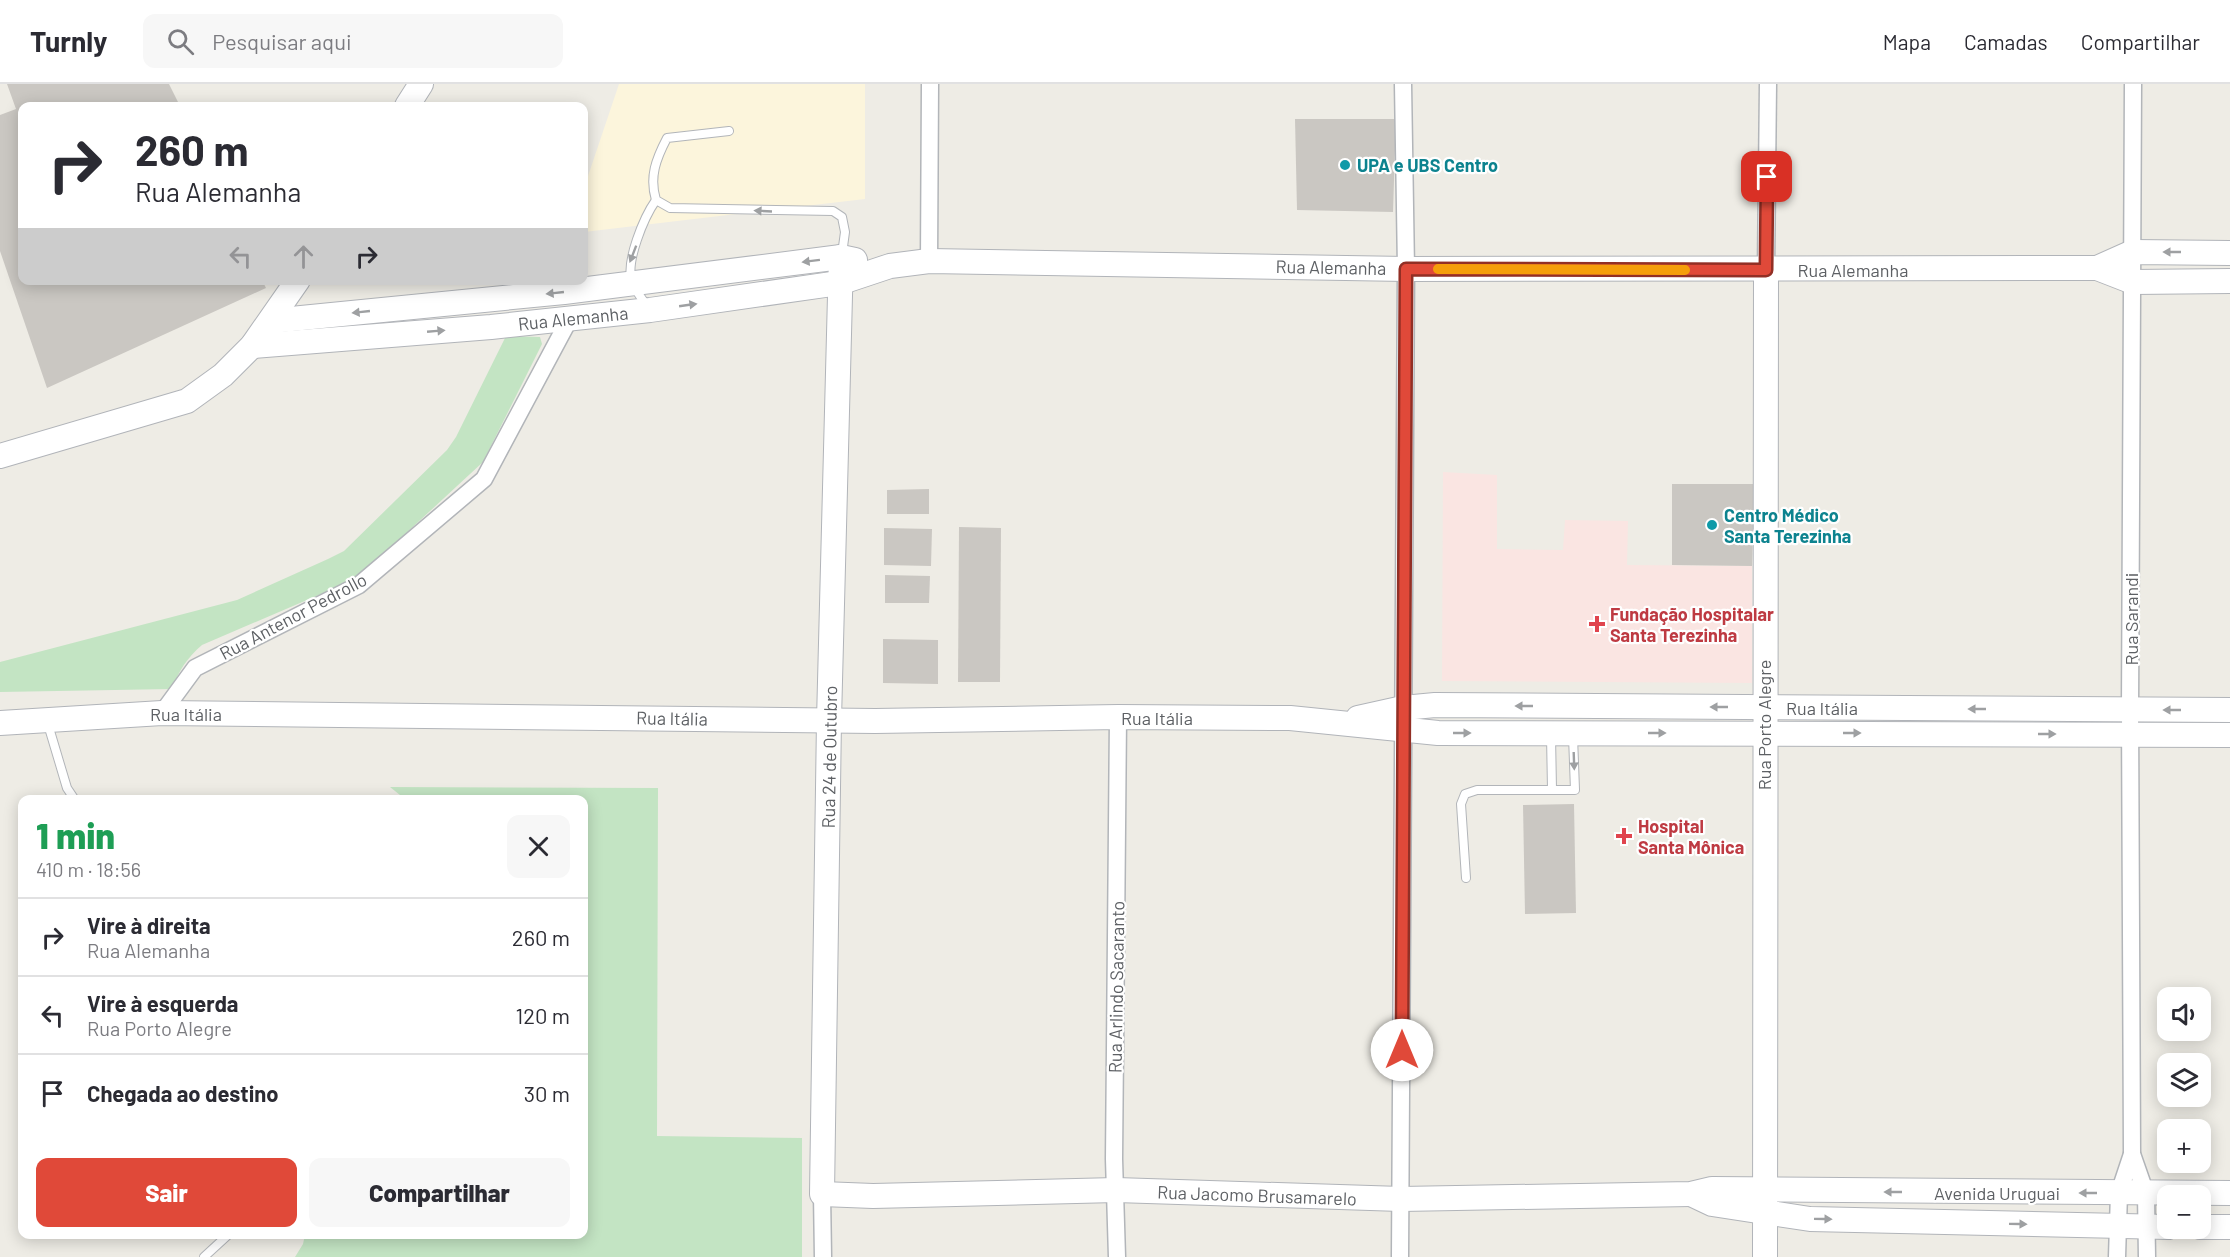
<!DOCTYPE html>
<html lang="pt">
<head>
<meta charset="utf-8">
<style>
  :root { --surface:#fff; --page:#f7f7f7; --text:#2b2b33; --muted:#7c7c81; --line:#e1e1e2; --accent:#e04939 }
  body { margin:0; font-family:Barlow,sans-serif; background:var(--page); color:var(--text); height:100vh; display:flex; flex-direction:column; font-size:22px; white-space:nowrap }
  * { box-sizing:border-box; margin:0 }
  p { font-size:20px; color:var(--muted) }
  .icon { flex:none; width:33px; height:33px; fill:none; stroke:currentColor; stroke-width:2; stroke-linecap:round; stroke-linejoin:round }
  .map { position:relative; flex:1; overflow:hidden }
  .panel { position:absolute; left:18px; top:711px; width:570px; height:444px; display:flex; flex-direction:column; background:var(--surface); border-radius:12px; box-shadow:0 3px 15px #0003 }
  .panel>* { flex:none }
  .guide { position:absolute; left:18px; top:18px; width:570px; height:183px; border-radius:12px; box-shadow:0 3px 15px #0003; background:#fff; color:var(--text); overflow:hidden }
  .tools { position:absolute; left:2157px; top:903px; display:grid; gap:12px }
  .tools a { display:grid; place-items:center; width:54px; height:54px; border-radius:12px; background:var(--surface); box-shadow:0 3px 15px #0003; font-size:30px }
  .pin { position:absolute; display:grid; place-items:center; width:51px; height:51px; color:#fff; margin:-26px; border-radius:12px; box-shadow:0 3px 9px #0006 }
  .me { position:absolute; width:66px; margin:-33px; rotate:0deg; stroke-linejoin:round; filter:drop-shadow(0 0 4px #0008) }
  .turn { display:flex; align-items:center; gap:21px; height:126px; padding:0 18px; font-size:27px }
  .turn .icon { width:78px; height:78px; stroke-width:2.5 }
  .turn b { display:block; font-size:42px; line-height:51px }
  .lanes { display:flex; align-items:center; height:57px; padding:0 18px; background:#0003; justify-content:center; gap:30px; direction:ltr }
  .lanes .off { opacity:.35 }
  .round { display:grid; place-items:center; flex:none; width:63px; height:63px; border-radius:12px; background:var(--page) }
  .summary { display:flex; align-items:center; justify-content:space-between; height:102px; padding:0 18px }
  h1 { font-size:36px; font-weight:800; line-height:45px; color:#1e9e55 }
  .primary-button { display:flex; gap:12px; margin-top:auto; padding:12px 18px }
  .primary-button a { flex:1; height:69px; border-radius:12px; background:var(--accent); color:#fff; font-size:24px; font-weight:800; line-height:69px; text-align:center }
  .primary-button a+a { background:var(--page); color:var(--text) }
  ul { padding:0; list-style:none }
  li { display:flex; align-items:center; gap:18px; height:78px; padding:0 18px; border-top:2px solid var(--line) }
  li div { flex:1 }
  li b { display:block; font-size:22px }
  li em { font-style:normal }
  header { display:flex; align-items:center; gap:36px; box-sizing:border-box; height:84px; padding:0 30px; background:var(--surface); border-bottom:2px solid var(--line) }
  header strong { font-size:28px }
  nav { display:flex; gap:33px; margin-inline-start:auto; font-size:21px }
  .search { width:420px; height:54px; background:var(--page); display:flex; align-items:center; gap:15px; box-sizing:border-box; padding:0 21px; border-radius:12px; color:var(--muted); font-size:22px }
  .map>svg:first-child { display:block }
  .commercial { fill:#fcf5dc }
  .medical { fill:#fae5e2 }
  .green { fill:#c3e4c3 }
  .building { fill:#cac7c2 }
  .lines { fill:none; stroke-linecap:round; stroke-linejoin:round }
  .lane-casing { stroke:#b2b5b9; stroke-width:10 }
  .street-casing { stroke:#b2b5b9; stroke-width:19 }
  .secondary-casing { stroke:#b1b4b9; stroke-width:26 }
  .lane { stroke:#fff; stroke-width:8 }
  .street { stroke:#fff; stroke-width:16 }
  .secondary { stroke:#fff; stroke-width:24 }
  .oneway { fill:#9ea0a2 }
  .route-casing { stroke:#922f25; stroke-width:15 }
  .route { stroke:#e04939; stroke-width:10 }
  .slow { stroke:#f59e0b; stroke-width:10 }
  .culture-dot { fill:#0f9aa8; stroke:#fff; stroke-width:2 }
  .health-dot { fill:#e0444e; stroke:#fff; stroke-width:2 }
  .labels { text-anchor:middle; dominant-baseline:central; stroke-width:4.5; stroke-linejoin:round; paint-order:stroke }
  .culture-label { font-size:18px; font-weight:bold; fill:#0d838f; stroke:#fff; text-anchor:start }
  .street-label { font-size:18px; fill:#5d6064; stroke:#fff }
  .health-label { font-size:18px; font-weight:bold; fill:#be3a42; stroke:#fff; text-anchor:start }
</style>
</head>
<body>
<header>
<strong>Turnly</strong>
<div class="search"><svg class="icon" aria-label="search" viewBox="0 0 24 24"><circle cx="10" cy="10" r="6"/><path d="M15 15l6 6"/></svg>Pesquisar aqui</div>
<nav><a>Mapa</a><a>Camadas</a><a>Compartilhar</a></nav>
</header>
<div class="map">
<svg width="2230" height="1173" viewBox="0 0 2230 1173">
  <rect width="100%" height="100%" fill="#eeece5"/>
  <polygon class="commercial" points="619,0 865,0 865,115 584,148 584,104"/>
  <polygon class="medical" points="1443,388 1497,391 1497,465 1563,466 1565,436 1628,437 1627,481 1752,482 1752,599 1442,597"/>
  <g class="green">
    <path d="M506,252L540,253L542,260L483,378L363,489L342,501L202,561C187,574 179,586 172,605L0,608V578L237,516L328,475L344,467L447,366L456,353Z"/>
    <polygon points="390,703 658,704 657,1052 802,1054 802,1173 295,1173 303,1160 305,1151 584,1150 584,716 405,715"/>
  </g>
  <g class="building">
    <polygon points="7,0 169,0 180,22 22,22 22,196 262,196 266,204 47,304 0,167 0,31 16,25"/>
    <polygon points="1295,35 1396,35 1393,128 1297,126"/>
    <polygon points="1672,400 1754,400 1752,482 1672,481"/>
    <polygon points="929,405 929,430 887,430 887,406"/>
    <polygon points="959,443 1001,444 1000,598 958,598"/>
    <polygon points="884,444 932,445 931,482 884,481"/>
    <polygon points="885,491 930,492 929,519 885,519"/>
    <polygon points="883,555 938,556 938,600 883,599"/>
    <polygon points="1574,720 1576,829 1525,830 1523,721"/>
  </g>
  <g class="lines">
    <defs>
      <g id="lane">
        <path d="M729,47L667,54C656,75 649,93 656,116L670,124L833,127L842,133L845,148L842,170"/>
        <path d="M647,222C642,215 635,206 632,198C625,178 644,133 656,116"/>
        <polyline points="47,637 67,704 75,716"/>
        <polyline points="1551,652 1552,705"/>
        <polyline points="1466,794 1461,720 1465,710 1477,706 1575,706 1573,652"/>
        <polyline points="204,1173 229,1150"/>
      </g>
      <g id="street">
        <polyline points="2133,0 2130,626 2132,1070 2146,1110 2147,1173"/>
        <polyline points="929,177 930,0"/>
        <polyline points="1766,186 1768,0"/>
        <polyline points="162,629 195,584 359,501 484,395 570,234"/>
        <polyline points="822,1110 823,1173"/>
        <polyline points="1117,1173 1114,1075 1118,633"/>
        <polyline points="1400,1173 1406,185 1403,0"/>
        <polyline points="2117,1173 2119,1109 2132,1070"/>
      </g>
      <g id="secondary">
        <polyline points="407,22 421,0"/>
        <polyline points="841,173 829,636 822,1110 873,1112 1116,1106 1401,1115 1691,1110 1712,1105 2230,1109"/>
        <polyline points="2097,184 2133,168 2230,169"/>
        <polyline points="271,237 564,208 841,173 855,176"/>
        <polyline points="252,262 491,243 650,226 839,199 890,182 929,177 1406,185 2097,184 2133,198 2230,197"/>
        <polyline points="0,372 187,317 223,291 252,262 298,196"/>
        <polyline points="1358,634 1403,624 1435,621 2230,626"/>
        <polyline points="0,639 162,629 875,637 1118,633 1290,634 1438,649 2230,651"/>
        <polyline points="1693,1111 1712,1120 1810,1135 2168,1143"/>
        <polyline points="2200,1143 2230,1143"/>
        <polyline points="1765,1173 1766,186"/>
      </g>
    </defs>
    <use href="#lane" class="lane-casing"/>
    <use href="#street" class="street-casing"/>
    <use href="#secondary" class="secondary-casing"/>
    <use href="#lane" class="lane"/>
    <use href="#street" class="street"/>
    <use href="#secondary" class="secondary"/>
  </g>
  <defs><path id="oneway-solid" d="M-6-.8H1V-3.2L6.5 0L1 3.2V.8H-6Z" transform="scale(1.5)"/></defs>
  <g class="oneway">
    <use href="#oneway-solid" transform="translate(763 127) rotate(-177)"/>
    <use href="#oneway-solid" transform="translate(2172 168) rotate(-180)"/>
    <use href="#oneway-solid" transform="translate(633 170) rotate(111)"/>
    <use href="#oneway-solid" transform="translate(811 177) rotate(173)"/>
    <use href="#oneway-solid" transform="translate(555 209) rotate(174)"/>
    <use href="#oneway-solid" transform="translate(688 221) rotate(-8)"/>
    <use href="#oneway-solid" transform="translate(361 228) rotate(174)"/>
    <use href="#oneway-solid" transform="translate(436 247) rotate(-5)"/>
    <use href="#oneway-solid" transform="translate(1524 622) rotate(-180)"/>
    <use href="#oneway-solid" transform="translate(1719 623) rotate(-180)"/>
    <use href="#oneway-solid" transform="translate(1977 625) rotate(-180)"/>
    <use href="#oneway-solid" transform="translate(2172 626) rotate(-180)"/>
    <use href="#oneway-solid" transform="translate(1462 649)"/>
    <use href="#oneway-solid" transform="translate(1657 649)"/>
    <use href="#oneway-solid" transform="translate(1852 649)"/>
    <use href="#oneway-solid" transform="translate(2047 650)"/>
    <use href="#oneway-solid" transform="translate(1574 677) rotate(88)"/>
    <use href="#oneway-solid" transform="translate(1893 1108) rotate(-180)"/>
    <use href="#oneway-solid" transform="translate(2088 1109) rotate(-180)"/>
    <use href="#oneway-solid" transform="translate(1823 1135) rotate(1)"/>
    <use href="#oneway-solid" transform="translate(2018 1140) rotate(1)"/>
  </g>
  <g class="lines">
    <defs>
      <polyline id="route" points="1402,966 1406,185 1766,186 1767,93"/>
    </defs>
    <use href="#route" class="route-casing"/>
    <use href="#route" class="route"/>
    <polyline class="slow" points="1438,185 1685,186"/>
  </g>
  <g class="culture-dot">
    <circle cx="1345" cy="81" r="6"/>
    <circle cx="1712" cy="441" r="6"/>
  </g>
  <g class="health-dot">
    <path d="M1594 531h6v6h6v6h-6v6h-6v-6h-6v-6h6z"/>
    <path d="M1621 743h6v6h6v6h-6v6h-6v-6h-6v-6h6z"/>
  </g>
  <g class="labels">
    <g class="culture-label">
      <text x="1357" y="81">UPA e UBS Centro</text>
      <text x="1724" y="431">Centro Médico<tspan x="1724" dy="21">Santa Terezinha</tspan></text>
    </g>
    <g class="street-label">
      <text transform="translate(1331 183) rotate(1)">Rua Alemanha</text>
      <text x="1853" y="186">Rua Alemanha</text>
      <text transform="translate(573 234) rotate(-6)">Rua Alemanha</text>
      <text transform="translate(293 532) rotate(-28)">Rua Antenor Pedrollo</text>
      <text transform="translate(2131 535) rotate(-90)">Rua Sarandi</text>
      <text x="1822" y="624">Rua Itália</text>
      <text x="186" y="630">Rua Itália</text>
      <text transform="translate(672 634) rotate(1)">Rua Itália</text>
      <text x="1157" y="634">Rua Itália</text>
      <text transform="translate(1764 641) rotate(-90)">Rua Porto Alegre</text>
      <text transform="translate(829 673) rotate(-89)">Rua 24 de Outubro</text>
      <text transform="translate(1116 903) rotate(-89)">Rua Arlindo Sacaranto</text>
      <text x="1997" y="1109">Avenida Uruguai</text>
      <text transform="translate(1257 1111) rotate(2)">Rua Jacomo Brusamarelo</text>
    </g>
    <g class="health-label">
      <text x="1610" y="530">Fundação Hospitalar<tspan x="1610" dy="21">Santa Terezinha</tspan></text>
      <text x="1638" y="742">Hospital<tspan x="1638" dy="21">Santa Mônica</tspan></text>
    </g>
  </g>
</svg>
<div class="tools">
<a><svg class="icon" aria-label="sound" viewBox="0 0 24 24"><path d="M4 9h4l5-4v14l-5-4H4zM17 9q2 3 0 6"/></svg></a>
<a><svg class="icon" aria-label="layers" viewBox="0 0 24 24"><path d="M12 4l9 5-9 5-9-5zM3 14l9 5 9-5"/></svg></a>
<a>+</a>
<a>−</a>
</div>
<div class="pin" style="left:1767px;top:93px;background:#d93025"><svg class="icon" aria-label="arrive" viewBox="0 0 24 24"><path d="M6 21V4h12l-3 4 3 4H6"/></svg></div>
<svg class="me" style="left:1402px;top:966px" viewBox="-20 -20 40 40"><circle r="19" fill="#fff"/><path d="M0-13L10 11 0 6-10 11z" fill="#e04939"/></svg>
<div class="guide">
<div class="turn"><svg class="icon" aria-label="right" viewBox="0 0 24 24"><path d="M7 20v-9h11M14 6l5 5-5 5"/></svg><div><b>260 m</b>Rua Alemanha</div></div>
<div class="lanes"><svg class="icon off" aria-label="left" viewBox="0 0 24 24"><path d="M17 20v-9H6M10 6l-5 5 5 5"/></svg><svg class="icon off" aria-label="ahead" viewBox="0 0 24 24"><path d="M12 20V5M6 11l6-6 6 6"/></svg><svg class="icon" aria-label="right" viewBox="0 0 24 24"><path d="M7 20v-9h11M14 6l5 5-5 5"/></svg></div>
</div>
<section class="panel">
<div class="summary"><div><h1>1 min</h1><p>410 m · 18:56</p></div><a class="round"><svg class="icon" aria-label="close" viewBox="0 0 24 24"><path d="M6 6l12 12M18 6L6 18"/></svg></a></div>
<ul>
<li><svg class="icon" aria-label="right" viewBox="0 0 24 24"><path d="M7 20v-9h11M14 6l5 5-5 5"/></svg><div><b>Vire à direita</b><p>Rua Alemanha</p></div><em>260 m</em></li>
<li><svg class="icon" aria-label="left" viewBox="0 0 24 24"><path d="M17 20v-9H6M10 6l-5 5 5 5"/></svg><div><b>Vire à esquerda</b><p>Rua Porto Alegre</p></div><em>120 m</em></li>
<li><svg class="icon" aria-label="arrive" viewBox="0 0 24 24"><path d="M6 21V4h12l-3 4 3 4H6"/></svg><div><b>Chegada ao destino</b></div><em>30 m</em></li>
</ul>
<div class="primary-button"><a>Sair</a><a>Compartilhar</a></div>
</section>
</div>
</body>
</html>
